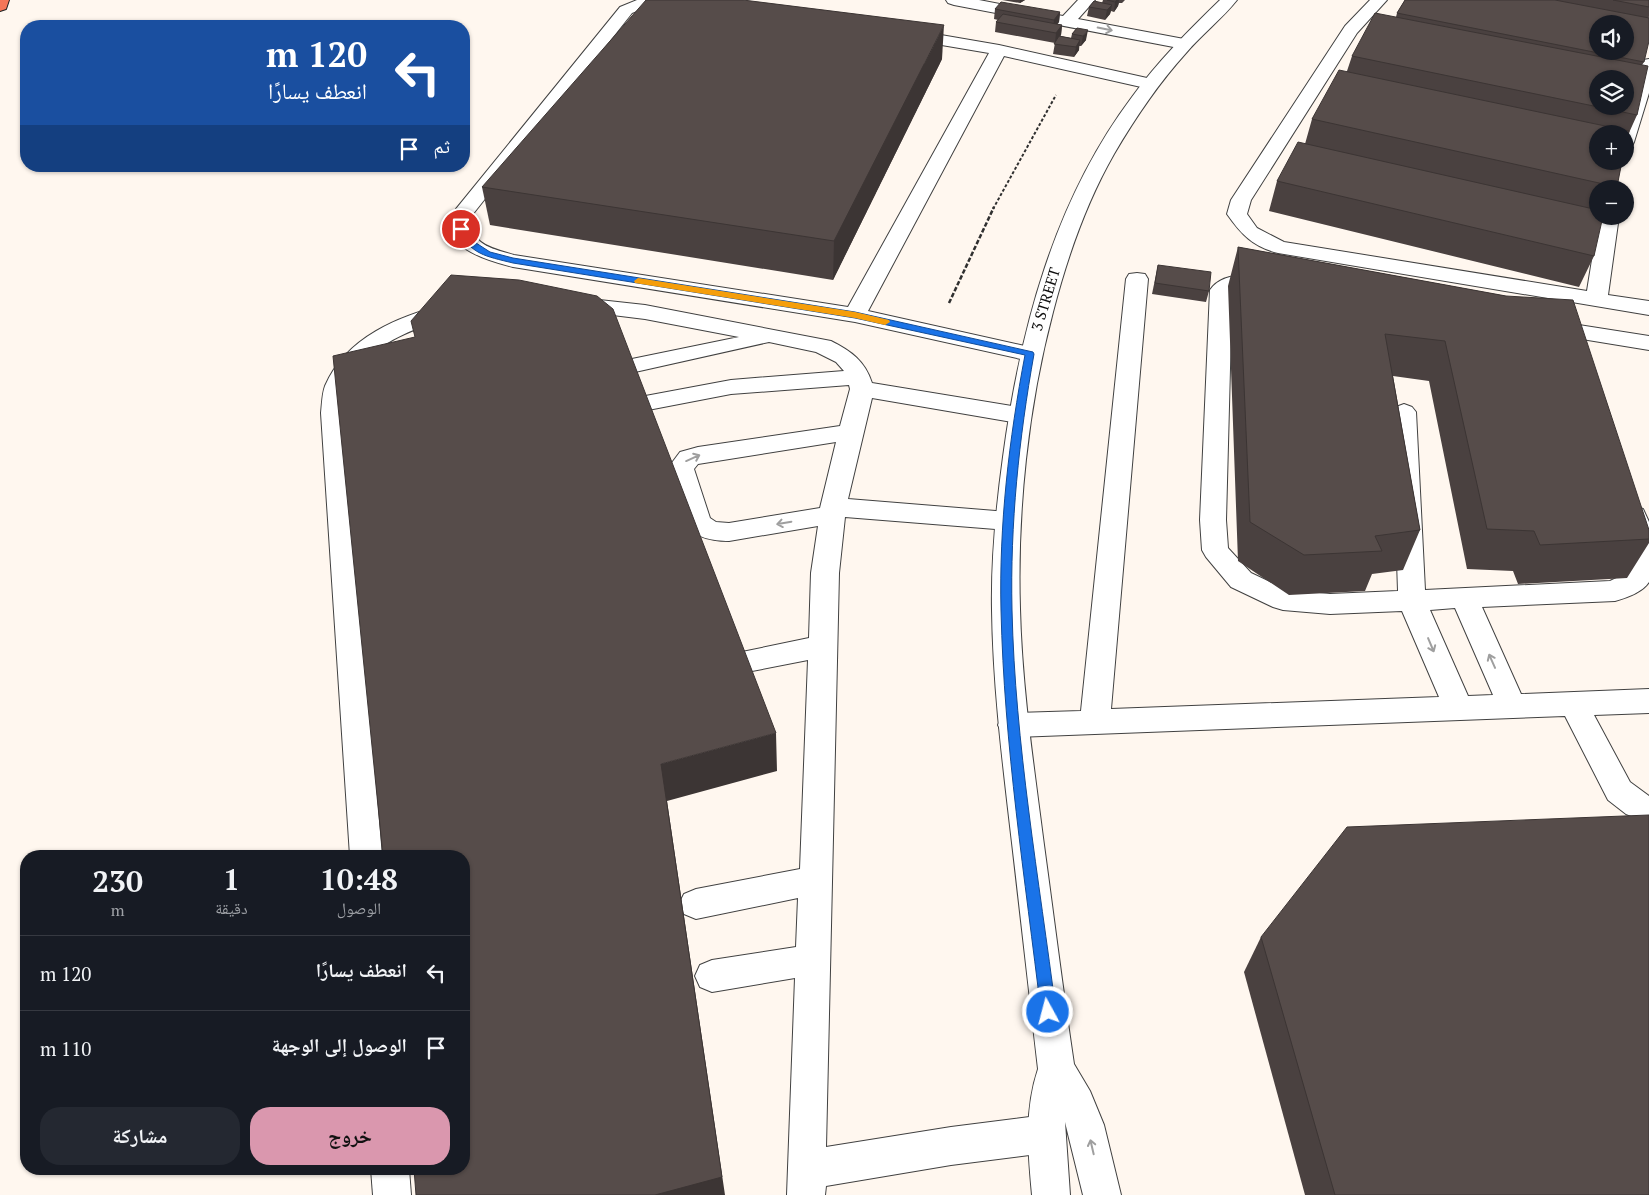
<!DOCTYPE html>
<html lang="ar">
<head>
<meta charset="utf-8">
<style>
  :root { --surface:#171b24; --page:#242831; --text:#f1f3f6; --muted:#9ea1a6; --line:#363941; --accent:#da97ae }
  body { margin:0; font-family:"PT Serif","Noto Naskh Arabic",serif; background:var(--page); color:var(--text); direction:rtl; height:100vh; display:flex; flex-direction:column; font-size:19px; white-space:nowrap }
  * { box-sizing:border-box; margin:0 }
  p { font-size:16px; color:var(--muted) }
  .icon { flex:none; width:28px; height:28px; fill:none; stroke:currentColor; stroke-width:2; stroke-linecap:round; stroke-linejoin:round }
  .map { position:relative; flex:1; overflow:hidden; direction:ltr }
  .details { position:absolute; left:20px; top:850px; width:450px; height:325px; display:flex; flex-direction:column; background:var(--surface); border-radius:20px; box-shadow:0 1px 4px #0004; direction:rtl }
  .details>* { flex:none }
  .top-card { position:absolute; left:20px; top:20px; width:450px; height:152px; border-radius:20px; box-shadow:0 1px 4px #0004; direction:rtl; background:#1a4fa0; color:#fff; overflow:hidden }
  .fabs { position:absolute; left:1589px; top:15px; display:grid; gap:10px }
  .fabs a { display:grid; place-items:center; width:45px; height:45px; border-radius:50%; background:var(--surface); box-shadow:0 1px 4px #0004; font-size:25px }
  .pin { position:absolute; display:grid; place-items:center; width:42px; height:42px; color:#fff; margin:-21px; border:2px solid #fff; border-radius:50%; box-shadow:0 1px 5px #0007 }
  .me { position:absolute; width:55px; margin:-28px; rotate:353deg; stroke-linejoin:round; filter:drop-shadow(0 0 4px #0008) }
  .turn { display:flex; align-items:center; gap:18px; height:105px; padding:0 20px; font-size:22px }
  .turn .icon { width:65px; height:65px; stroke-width:2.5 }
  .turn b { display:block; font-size:35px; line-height:42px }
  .then { display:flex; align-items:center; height:48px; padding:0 20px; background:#0003; gap:10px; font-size:19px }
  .eta { display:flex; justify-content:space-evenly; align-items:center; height:85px; text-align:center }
  .eta b { font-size:30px; font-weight:700; line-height:35px }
  .primary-button { display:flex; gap:10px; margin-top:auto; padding:10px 20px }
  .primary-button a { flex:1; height:58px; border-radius:20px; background:var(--accent); color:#111; font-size:20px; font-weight:700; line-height:58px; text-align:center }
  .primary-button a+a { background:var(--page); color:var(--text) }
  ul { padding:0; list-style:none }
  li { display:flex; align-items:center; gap:15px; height:75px; padding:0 20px; border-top:1px solid var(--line) }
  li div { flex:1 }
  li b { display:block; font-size:19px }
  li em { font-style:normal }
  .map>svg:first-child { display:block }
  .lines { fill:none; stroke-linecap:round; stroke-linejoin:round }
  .lane-casing { stroke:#414141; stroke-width:2 }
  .street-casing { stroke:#414141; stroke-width:2 }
  .highway-casing { stroke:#1f1f1f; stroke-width:2 }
  .path-far1 { stroke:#303030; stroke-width:2; stroke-dasharray:3 2; stroke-linecap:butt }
  .path { stroke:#303030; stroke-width:2.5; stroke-dasharray:4.5 2; stroke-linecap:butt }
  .lane { fill:#fff; fill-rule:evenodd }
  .street { fill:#fff; fill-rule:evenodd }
  .highway { fill:#f47658; fill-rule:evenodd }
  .wall { fill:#4a4140 }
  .shaded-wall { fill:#3c3534 }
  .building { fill:#564c4a; stroke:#3c3534; fill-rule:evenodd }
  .oneway { stroke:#9f9f9f }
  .route { fill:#1a73e8; stroke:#114b97 }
  .slow { fill:#f59e0b }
  .labels { text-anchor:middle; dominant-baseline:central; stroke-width:5; stroke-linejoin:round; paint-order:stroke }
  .street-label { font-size:15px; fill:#0e0e0e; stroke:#fff }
</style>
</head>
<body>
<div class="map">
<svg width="1649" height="1195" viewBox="0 0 1649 1195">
  <rect width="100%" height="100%" fill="#fff7ef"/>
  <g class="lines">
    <defs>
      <g id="lane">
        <path d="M637,0H659L657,3L632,13L473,214C467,244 490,248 514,255L848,307L989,53L900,38L898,34L900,30L906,29L999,45L1156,80L1159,84L1156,88L1150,89L1004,56L868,311L1038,349L1041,354L1038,359L1030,361L855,322L513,267C489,261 431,245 456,209L620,7Z"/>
        <polygon points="946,0 979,0 1063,16 1078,0 1095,0 1078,19 1184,39 1190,40 1192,44 1190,48 1184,49 954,5 948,3"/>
        <path d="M1370,0H1387L1357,33L1251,200L1247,214L1257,228L1284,242L1587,291L1599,216H1619L1608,295L1649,301V315L1278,253C1253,247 1241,234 1227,214L1231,200L1345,26Z"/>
        <polygon points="1649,59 1649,93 1634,142 1632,146 1625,148 1625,134 1618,134 1640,64 1643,60"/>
        <path d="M1137,273L1145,274L1148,279L1111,709L1439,697L1402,611L1330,614L1283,610L1273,607L1231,587L1206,557L1202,550L1200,520L1210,290C1223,271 1253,274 1273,278L1276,283L1273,288C1258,291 1245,285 1232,293L1226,520L1228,548L1251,573L1287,590L1330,594L1398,591L1392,412L1396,407L1404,404L1412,407L1416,412L1425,590L1610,581L1627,573L1633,560L1621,515L1625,509L1634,506L1643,509L1649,522V582C1643,592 1626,598 1615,601L1482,607L1521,694L1649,689V713L1594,715L1630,782L1649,796V823L1626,814L1608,800L1565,716L1013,737L1002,733L998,725L1002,717L1013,713L1081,711L1126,279L1129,274ZM1455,608L1493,695L1468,696L1430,610Z"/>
        <path d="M572,297L645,305L831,341C851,351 865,361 872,383L1018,407L1026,410L1030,415L1026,420L1018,423L872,398L848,499L1008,512L1017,515L1021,521L1017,527L1008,530L845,517L839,573L826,1147L951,1127L1045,1115L1058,1121L1064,1134L1058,1147L1045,1153L951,1165L826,1186L825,1195H787L795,978L712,992L700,987L695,976L700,965L712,960L796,947L798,898L696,919L684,914L679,904L684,894L696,889L800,869L808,660L752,671L742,668L738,660L742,652L809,638L811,573L818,526L729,541C713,541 694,538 685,523L668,468L680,452L698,447L840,426L850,389L849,385L731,394L648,410L640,407L636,402L640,397L731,380L844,371L836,362L816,352L769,342L635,372L627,370L623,365L627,360L739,337L645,319L564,309L561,304L564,299ZM836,442L820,508L729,523L716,522L710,518L694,469L698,464Z"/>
        <path d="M447,304L455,306L458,311L455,316C415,328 365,344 349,386C345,394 346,404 345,413L382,856H350L321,413C322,404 322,394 325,386C346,337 399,316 447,304Z"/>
        <polygon points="1547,320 1649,336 1649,350 1539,332 1536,327 1539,322"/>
        <polygon points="371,1169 409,1169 411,1195 373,1195"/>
      </g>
      <path id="street" d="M1220,0H1237C1222,19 1202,34 1186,53C1158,84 1135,118 1114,154C1086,203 1067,258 1053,312C1028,406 1017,512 1020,609C1022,688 1034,767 1044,845C1054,918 1063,991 1074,1064L1090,1091L1104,1125L1121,1195H1083L1065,1122L1070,1195H1032C1028,1152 1024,1111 1038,1069C1029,994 1021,918 1012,843C1003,766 993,688 992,610C991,559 996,508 1003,457C1020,330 1054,201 1132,97C1158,61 1188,31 1220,0Z"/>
      <polygon id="highway" points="0,0 9,0 6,9 0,11"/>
    </defs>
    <use href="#lane" class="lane-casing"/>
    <use href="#street" class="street-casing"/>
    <use href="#highway" class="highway-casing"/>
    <polyline class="path-far1" points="993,209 1056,95"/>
    <polyline class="path" points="949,303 994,207"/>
    <use href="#lane" class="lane"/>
    <use href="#street" class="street"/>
    <use href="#highway" class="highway"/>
  </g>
  <g class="wall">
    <polygon points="1002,0 1025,0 1020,3"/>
    <polygon points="1103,0 1125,0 1122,3 1119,3 1118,6 1114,12 1111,11 1110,14 1105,20 1087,16 1089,7 1102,3"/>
    <polygon points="1405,0 1649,0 1649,16 1644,62 1642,65 1637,115 1628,135 1616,189 1598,189 1598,216 1594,256 1579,287 1269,211 1277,181 1305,144 1312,119 1347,71 1352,56 1396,17 1397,13"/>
    <polygon points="995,9 1060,12 1059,22 1057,24 1062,25 1061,35 1060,36 1071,38 1072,34 1077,28 1086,40 1081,46 1079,46 1079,50 1074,57 1053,54 1055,43 995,32 996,22 998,20 994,19"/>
    <polygon points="942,59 833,280 490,225 482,187"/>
    <polygon points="1238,247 1506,296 1649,530 1649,543 1627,578 1518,584 1513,571 1467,569 1429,381 1393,376 1420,530 1403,570 1372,574 1365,591 1289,595 1238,561 1228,286"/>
    <polygon points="1158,265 1209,291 1206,302 1152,294"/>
    <polygon points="1261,937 1649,1195 1305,1195 1244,972"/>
  </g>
  <g class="shaded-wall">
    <polygon points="1020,0 1025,0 1020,3"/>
    <polygon points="1117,0 1119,0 1118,6 1114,12 1115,2"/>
    <polygon points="1112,5 1110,14 1105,20 1107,10"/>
    <polygon points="1060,12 1059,22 1053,30 1054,20"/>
    <polygon points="944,25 942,59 833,280 834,241"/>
    <polygon points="1062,25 1061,35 1055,43 1056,33"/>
    <polygon points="1088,30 1086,40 1081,46 1083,36"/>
    <polygon points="1080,40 1079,50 1074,57 1076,47"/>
    <polygon points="776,733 777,771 667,801 725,1195 655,1195 661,764"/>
  </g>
  <g class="building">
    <polygon points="646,0 743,0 944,25 834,241 482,187"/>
    <polygon points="1107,0 1117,0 1115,2"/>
    <path d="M1405,0H1555L1649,18V41L1644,62L1397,13ZM1598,24H1625V51H1598Z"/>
    <polygon points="1613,0 1649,0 1649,7"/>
    <polygon points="1094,1 1112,5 1107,10 1089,7"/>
    <polygon points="1001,2 1060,12 1054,20 995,9"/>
    <path d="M1375,13L1648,66L1637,115L1352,56ZM1598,79H1625V106H1598Z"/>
    <polygon points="1003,14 1062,25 1056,33 996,22"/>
    <polygon points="1077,28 1088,30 1083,36 1072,34"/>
    <polygon points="1059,36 1080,40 1076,47 1054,44"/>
    <polygon points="1339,70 1629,131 1625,149 1625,134 1598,134 1598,161 1622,161 1617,187 1312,119"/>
    <polygon points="1298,142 1598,210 1598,216 1603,216 1594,256 1277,181"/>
    <polygon points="1238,247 1506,296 1573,300 1649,530 1649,539 1540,545 1534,531 1487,529 1445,341 1385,334 1420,530 1375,536 1382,551 1304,555 1250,522"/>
    <polygon points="1158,265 1211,272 1209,291 1155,283"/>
    <polygon points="451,275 519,280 597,296 613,309 776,733 661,764 722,1177 655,1195 416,1195 414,1169 464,1169 464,856 383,856 333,356 415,337 411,321"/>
    <polygon points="1649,815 1649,1195 1335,1195 1261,937 1347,827"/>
  </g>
  <defs><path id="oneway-shaft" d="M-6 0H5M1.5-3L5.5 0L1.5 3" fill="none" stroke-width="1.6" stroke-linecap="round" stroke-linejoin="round" transform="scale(1.25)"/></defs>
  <g class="oneway">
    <use href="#oneway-shaft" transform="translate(1105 29) rotate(11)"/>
    <use href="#oneway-shaft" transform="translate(693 458) rotate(-24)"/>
    <use href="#oneway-shaft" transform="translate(784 523) rotate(170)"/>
    <use href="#oneway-shaft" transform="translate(1431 645) rotate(67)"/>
    <use href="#oneway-shaft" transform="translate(1492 661) rotate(-114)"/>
    <use href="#oneway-shaft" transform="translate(1092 1147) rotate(-103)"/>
  </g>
  <path class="route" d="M458,227H464L473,241L490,252L513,258L855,312L1033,352L1034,354C1019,438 1010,524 1012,610C1015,744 1039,878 1056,1012L1054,1017L1048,1019L1043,1017L1041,1012C1025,878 1004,745 1001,610C999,525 1009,439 1025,355L855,318L513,263C485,256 472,255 457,229Z"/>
  <polygon class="slow" points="638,278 855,312 889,320 890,322 885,325 855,318 635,283 634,281"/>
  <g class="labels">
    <g class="street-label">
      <text transform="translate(1045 299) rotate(-73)">3 STREET</text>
    </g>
  </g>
</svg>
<div class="fabs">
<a><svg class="icon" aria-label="sound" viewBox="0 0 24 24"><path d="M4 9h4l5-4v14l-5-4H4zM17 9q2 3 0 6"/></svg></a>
<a><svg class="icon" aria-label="layers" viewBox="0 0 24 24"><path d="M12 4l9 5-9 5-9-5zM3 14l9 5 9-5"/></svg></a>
<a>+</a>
<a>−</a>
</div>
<div class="pin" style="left:461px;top:229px;background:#d93025"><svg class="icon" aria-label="arrive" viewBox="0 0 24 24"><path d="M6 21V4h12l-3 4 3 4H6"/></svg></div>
<svg class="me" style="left:1048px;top:1012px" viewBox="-20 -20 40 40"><circle r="17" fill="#1a73e8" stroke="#fff" stroke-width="3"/><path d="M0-11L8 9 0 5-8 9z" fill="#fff"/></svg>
<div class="top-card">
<div class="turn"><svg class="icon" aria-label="left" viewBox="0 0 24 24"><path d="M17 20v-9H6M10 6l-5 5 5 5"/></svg><div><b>120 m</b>انعطف يسارًا</div></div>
<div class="then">ثم<svg class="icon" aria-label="arrive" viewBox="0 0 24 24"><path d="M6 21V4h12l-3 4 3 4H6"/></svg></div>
</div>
<section class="details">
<div class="eta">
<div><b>10:48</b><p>الوصول</p></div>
<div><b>1</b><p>دقيقة</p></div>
<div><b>230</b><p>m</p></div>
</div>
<ul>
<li><svg class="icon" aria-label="left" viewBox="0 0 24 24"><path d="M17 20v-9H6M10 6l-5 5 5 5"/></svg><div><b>انعطف يسارًا</b></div><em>120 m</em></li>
<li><svg class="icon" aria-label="arrive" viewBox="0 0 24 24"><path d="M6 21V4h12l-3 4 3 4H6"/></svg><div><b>الوصول إلى الوجهة</b></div><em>110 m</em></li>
</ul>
<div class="primary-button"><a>خروج</a><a>مشاركة</a></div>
</section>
</div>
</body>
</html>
